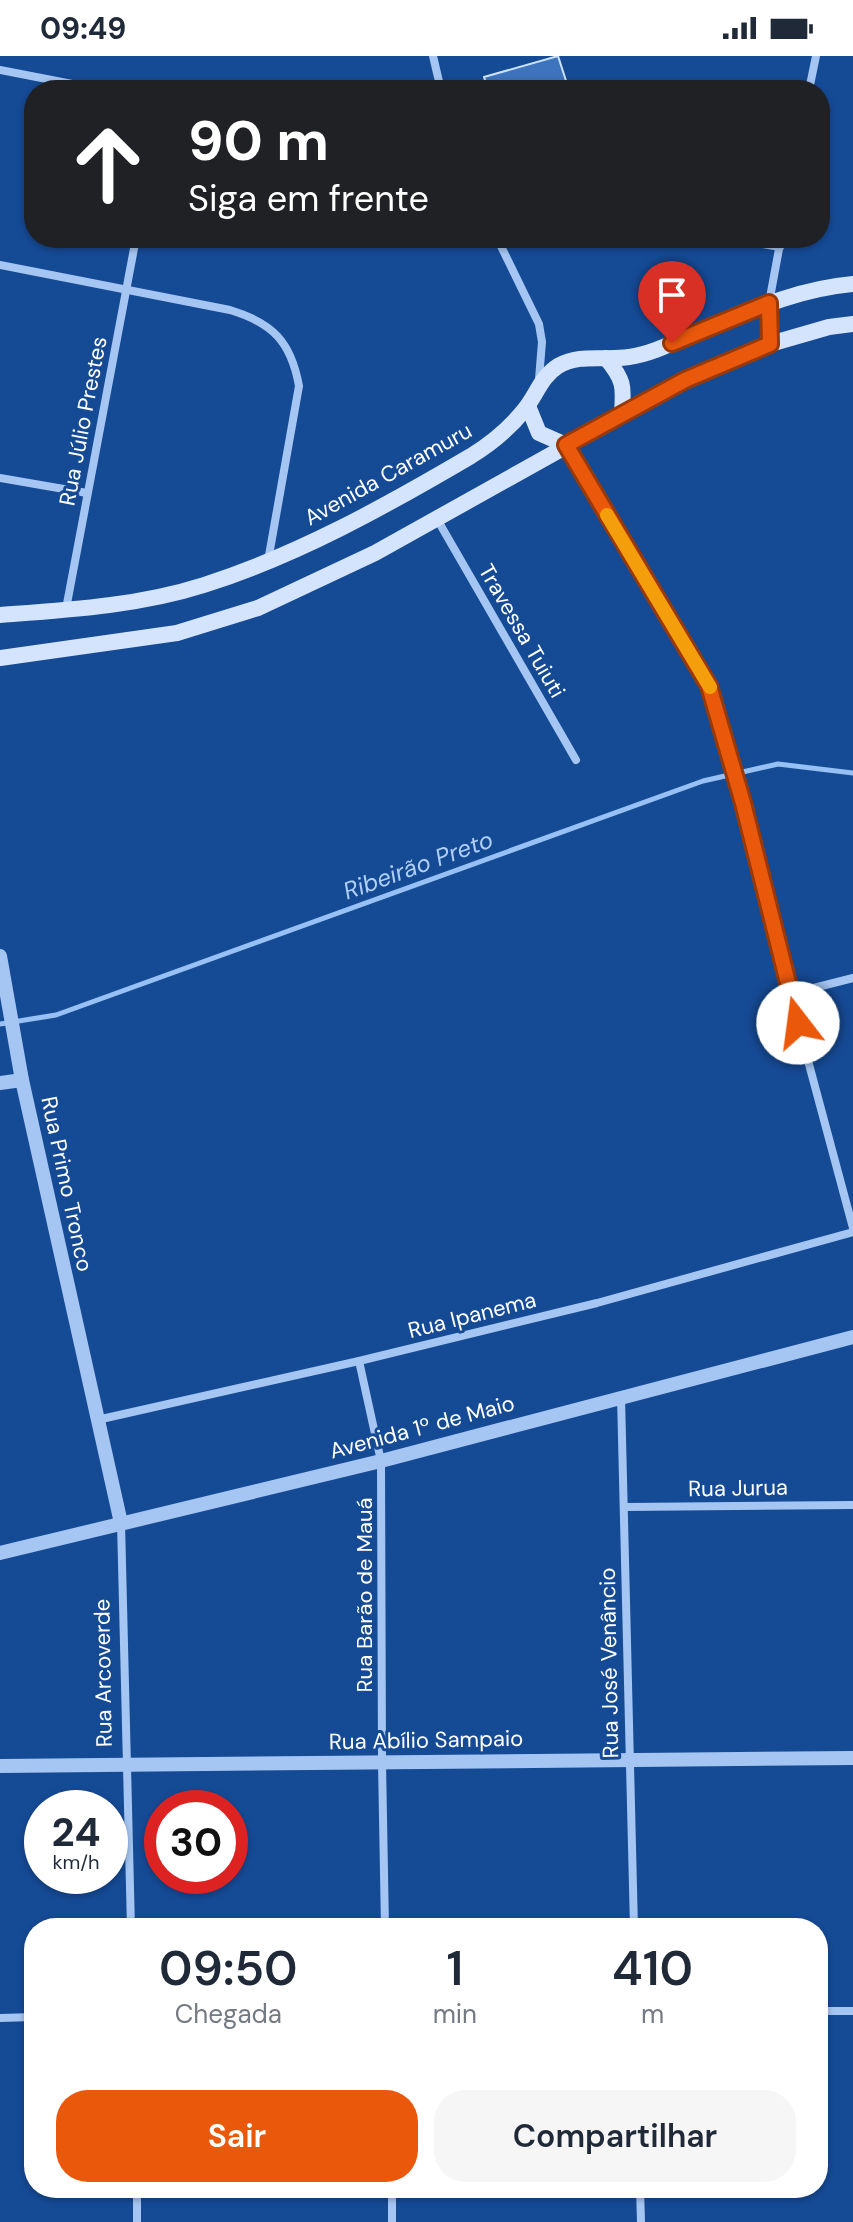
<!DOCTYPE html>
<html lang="pt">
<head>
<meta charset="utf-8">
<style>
  :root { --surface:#fff; --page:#f6f6f7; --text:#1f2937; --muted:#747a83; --accent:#ea580c }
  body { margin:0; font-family:"DM Sans",sans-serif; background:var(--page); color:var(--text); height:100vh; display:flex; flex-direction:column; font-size:30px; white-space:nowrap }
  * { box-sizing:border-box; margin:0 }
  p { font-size:26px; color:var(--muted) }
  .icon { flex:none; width:44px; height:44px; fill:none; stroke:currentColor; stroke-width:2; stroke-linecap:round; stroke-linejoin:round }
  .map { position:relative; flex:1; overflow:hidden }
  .details { position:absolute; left:24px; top:1862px; width:804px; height:280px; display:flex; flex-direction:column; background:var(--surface); border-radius:32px; box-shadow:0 2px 6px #0004 }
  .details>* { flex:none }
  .hud { position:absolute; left:24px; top:24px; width:806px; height:168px; border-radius:32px; box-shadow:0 2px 6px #0004; background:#202124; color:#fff; overflow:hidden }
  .speed { position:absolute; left:24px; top:1734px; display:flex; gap:16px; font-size:40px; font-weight:700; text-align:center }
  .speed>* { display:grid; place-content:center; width:104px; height:104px; border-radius:50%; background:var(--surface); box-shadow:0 2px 6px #0004; line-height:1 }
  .speed small { font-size:20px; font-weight:400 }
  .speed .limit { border:12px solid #d22; background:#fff; color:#111 }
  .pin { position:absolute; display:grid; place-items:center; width:68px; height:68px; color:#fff; margin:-82px -34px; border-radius:50% 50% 50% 0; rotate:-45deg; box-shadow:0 0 8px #0007 }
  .pin .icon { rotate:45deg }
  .me { position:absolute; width:88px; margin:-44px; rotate:345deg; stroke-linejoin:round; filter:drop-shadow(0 0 6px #0008) }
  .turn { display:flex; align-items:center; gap:28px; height:168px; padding:0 32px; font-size:36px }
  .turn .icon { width:104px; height:104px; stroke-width:2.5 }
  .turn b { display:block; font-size:56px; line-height:68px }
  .eta { display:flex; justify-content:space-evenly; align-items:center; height:136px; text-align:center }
  .eta b { font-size:48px; font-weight:600; line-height:56px }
  .button { display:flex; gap:16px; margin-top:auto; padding:16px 32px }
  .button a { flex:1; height:92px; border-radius:32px; background:var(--accent); color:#fff; font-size:32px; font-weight:600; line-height:92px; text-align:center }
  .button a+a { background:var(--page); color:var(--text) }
  .status { display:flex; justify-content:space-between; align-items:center; height:56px; padding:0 40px; background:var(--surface); direction:ltr }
  .status svg { height:22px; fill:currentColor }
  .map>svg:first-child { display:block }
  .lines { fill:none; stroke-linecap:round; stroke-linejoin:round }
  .stream { stroke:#97c1f4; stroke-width:5 }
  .building { fill:#3d74bd; stroke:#cce1fc; stroke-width:2 }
  .minor { stroke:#a5c6f2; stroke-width:8 }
  .tertiary { stroke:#a5c6f2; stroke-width:14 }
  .secondary { stroke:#d4e4fc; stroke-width:16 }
  .route-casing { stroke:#983908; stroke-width:20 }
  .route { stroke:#ea580c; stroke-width:14 }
  .slow { stroke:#f59e0b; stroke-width:14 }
  .labels { text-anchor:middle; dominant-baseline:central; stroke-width:6; stroke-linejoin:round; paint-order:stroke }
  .street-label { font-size:22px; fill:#fff; stroke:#154a95 }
  .water-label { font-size:24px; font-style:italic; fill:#b1d0f8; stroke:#154a95 }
</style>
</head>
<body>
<div class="status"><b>09:49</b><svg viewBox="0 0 49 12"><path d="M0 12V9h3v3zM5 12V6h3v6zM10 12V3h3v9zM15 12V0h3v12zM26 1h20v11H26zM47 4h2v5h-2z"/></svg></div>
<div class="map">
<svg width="853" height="2166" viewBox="0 0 853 2166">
  <rect width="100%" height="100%" fill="#154a95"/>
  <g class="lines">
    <polyline class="stream" points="0,968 56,959 703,725 778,708 853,717"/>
  </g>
  <polygon class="building" points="558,0 569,34 488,34 484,21"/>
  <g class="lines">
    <g class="minor">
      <polyline points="433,0 441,34"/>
      <polyline points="0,14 103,34"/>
      <polyline points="809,34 816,0"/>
      <polyline points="497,182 539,268 542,286 539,323"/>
      <polyline points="729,182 780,191"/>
      <path d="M0,209L230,254C273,267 291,286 299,330L268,505"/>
      <polyline points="770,288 769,247 781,182"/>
      <polyline points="567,391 709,630 743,747 778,893 853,1172"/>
      <polyline points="0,422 87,437"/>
      <polyline points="437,463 576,704"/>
      <polyline points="66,553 136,182"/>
      <polyline points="790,938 853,922"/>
      <polyline points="359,1305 381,1405 382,1706 385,1872"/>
      <polyline points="621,1341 634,1872"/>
      <polyline points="97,1364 359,1305 597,1247 853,1176"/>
      <polyline points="624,1451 853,1449"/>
      <polyline points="121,1467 131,1872"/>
      <polyline points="818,1955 853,1955"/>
      <polyline points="0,1962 34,1961"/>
      <polyline points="137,2132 137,2166"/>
      <polyline points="392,2132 392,2166"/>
      <polyline points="640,2132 641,2166"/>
    </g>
    <g class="tertiary">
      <polyline points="0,900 22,1024 121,1467"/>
      <polyline points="0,1027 22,1024"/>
      <polyline points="0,1497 381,1405 853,1281"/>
      <polyline points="0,1710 853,1702"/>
    </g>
    <g class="secondary">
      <path d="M606,302C624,324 624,330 622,357"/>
      <polyline points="528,350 539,377 566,389"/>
      <path d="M0,559C68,554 138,550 204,529C298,499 386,450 471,400C492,387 510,372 525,353C537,338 541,321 558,310C580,297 605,305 629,301C653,298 676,285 697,276C749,255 797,233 853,228"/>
      <polyline points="0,602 177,577 258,552 375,497 685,324 770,288 829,271 853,268"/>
    </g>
  </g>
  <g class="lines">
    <defs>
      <polyline id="route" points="672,287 769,247 770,288 685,324 566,389 709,630 743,747 798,967"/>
    </defs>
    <use href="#route" class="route-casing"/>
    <use href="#route" class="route"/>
    <polyline class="slow" points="607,459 710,631"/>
  </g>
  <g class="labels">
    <g class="street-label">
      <text transform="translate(83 365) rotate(-79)">Rua Júlio Prestes</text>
      <text transform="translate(388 418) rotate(-29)">Avenida Caramuru</text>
      <text transform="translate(522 575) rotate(60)">Travessa Tuiuti</text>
      <text transform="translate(67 1128) rotate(78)">Rua Primo Tronco</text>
      <text transform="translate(472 1259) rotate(-14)">Rua Ipanema</text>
      <text transform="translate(422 1371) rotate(-15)">Avenida 1º de Maio</text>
      <text transform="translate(738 1432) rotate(-1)">Rua Jurua</text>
      <text transform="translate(364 1539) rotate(-90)">Rua Barão de Mauá</text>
      <text transform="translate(609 1607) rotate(-91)">Rua José Venâncio</text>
      <text transform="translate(103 1617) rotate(-91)">Rua Arcoverde</text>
      <text transform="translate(426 1684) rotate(-1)">Rua Abílio Sampaio</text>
    </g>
    <g class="water-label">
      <text transform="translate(418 809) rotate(-20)">Ribeirão Preto</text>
    </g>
  </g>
</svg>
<div class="speed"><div>24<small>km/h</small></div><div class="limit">30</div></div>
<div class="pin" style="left:672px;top:287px;background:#d93025"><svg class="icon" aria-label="arrive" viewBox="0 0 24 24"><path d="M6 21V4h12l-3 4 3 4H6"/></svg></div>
<svg class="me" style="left:798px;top:967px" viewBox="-20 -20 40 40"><circle r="19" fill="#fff"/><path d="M0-13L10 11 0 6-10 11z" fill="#ea580c"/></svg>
<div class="hud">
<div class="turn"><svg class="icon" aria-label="ahead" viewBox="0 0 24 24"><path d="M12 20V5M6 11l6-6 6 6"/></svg><div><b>90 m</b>Siga em frente</div></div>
</div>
<section class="details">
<div class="eta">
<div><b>09:50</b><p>Chegada</p></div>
<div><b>1</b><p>min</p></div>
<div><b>410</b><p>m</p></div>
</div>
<div class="button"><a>Sair</a><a>Compartilhar</a></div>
</section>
</div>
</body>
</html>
